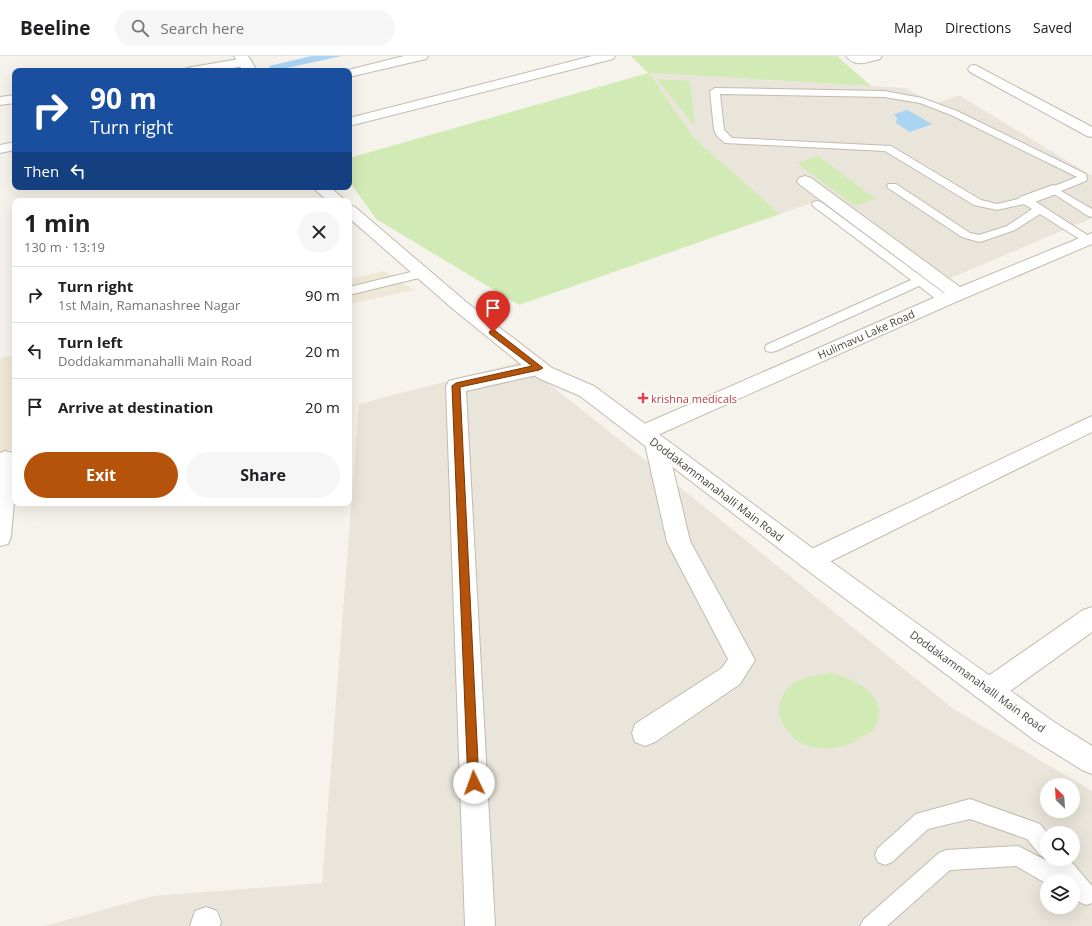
<!DOCTYPE html>
<html lang="en">
<head>
<meta charset="utf-8">
<style>
  :root { --surface:#fff; --page:#f6f6f6; --text:#202124; --muted:#757577; --line:#e0e0e0; --accent:#b45309 }
  body { margin:0; font-family:"Open Sans",sans-serif; background:var(--page); color:var(--text); height:100vh; display:flex; flex-direction:column; font-size:15px; white-space:nowrap }
  * { box-sizing:border-box; margin:0 }
  p { font-size:13px; color:var(--muted) }
  .icon { flex:none; width:22px; height:22px; fill:none; stroke:currentColor; stroke-width:2; stroke-linecap:round; stroke-linejoin:round }
  .map { position:relative; flex:1; overflow:hidden }
  .drawer { position:absolute; left:12px; top:142px; width:340px; height:308px; display:flex; flex-direction:column; background:var(--surface); border-radius:8px; box-shadow:0 4px 16px #0002 }
  .drawer>* { flex:none }
  .hud { position:absolute; left:12px; top:12px; width:340px; height:122px; border-radius:8px; box-shadow:0 4px 16px #0002; background:#1a4fa0; color:#fff; overflow:hidden }
  .needle { width:26px; rotate:335deg }
  .buttons { position:absolute; left:1040px; top:722px; display:grid; gap:8px }
  .buttons a { display:grid; place-items:center; width:40px; height:40px; border-radius:50%; background:var(--surface); box-shadow:0 4px 16px #0002; font-size:20px }
  .pin { position:absolute; display:grid; place-items:center; width:34px; height:34px; color:#fff; margin:-41px -17px; border-radius:50% 50% 50% 0; rotate:-45deg; box-shadow:0 0 4px #0007 }
  .pin .icon { rotate:45deg }
  .me { position:absolute; width:44px; margin:-22px; rotate:357deg; stroke-linejoin:round; filter:drop-shadow(0 0 3px #0008) }
  .turn { display:flex; align-items:center; gap:14px; height:84px; padding:0 12px; font-size:18px }
  .turn .icon { width:52px; height:52px; stroke-width:2.5 }
  .turn b { display:block; font-size:28px; line-height:34px }
  .then { display:flex; align-items:center; height:38px; padding:0 12px; background:#0003; gap:8px; font-size:15px }
  .round { display:grid; place-items:center; flex:none; width:42px; height:42px; border-radius:21px; background:var(--page) }
  .head { display:flex; align-items:center; justify-content:space-between; height:68px; padding:0 12px }
  h1 { font-size:24px; font-weight:700; line-height:30px }
  .primary-button { display:flex; gap:8px; margin-top:auto; padding:8px 12px }
  .primary-button a { flex:1; height:46px; border-radius:24px; background:var(--accent); color:#fff; font-size:16px; font-weight:700; line-height:46px; text-align:center }
  .primary-button a+a { background:var(--page); color:var(--text) }
  ul { padding:0; list-style:none }
  li { display:flex; align-items:center; gap:12px; height:56px; padding:0 12px; border-top:1px solid var(--line) }
  li div { flex:1 }
  li b { display:block; font-size:15px }
  li em { font-style:normal }
  header { display:flex; align-items:center; gap:24px; box-sizing:border-box; height:56px; padding:0 20px; background:var(--surface); border-bottom:1px solid var(--line) }
  header strong { font-size:19px }
  nav { display:flex; gap:22px; margin-inline-start:auto; font-size:14px }
  .search { width:280px; height:36px; background:var(--page); display:flex; align-items:center; gap:10px; box-sizing:border-box; padding:0 14px; border-radius:22px; color:var(--muted); font-size:15px }
  .map>svg:first-child { display:block }
  .residential { fill:#eae5da; fill-rule:evenodd }
  .education { fill:#efe8d6 }
  .green { fill:#d2eab5 }
  .water { fill:#a9d4f2 }
  .lines { fill:none; stroke-linecap:round; stroke-linejoin:round }
  .service-casing { stroke:#c2bbae; stroke-width:2 }
  .minor-casing { stroke:#c2bbae; stroke-width:2 }
  .tertiary-casing { stroke:#c2bbae; stroke-width:2 }
  .service { fill:#fff; fill-rule:evenodd }
  .minor { fill:#fff; fill-rule:evenodd }
  .tertiary { fill:#fff; fill-rule:evenodd }
  .route { fill:#b45309; stroke:#753606 }
  .health-dot { fill:#e0444e; stroke:#fff; stroke-width:1.5 }
  .labels { text-anchor:middle; dominant-baseline:central; stroke-width:3.5; stroke-linejoin:round; paint-order:stroke }
  .street-label { font-size:11px; fill:#4b4439; stroke:#fff }
  .health-label { font-size:11px; fill:#be3a42; stroke:#fff; text-anchor:start }
</style>
</head>
<body>
<header>
<strong>Beeline</strong>
<div class="search"><svg class="icon" aria-label="search" viewBox="0 0 24 24"><circle cx="10" cy="10" r="6"/><path d="M15 15l6 6"/></svg>Search here</div>
<nav><a>Map</a><a>Directions</a><a>Saved</a></nav>
</header>
<div class="map">
<svg width="1092" height="870" viewBox="0 0 1092 870">
  <rect width="100%" height="100%" fill="#f6f3ec"/>
  <g class="residential">
    <polygon points="649,17 906,32 935,48 959,39 1092,120 1092,162 932,230 817,145 780,158 694,82"/>
    <path d="M521,306L701,448L952,652L1092,735V870H45L153,840L322,827L359,348ZM1047,729H1073V755H1047ZM1047,777H1073V803H1047ZM1047,825H1073V851H1047Z"/>
  </g>
  <g class="education">
    <polygon points="385,215 414,234 349,248 349,223"/>
    <polygon points="15,299 15,393 0,396 0,302"/>
  </g>
  <g class="green">
    <polygon points="631,0 837,0 871,30 649,17 694,82 780,158 519,249 376,163 349,125 349,102 648,17"/>
    <polygon points="657,23 690,25 695,71"/>
    <polygon points="818,100 876,143 855,150 797,107"/>
    <path d="M831,617C852,623 884,635 878,663C877,666 876,671 874,674C871,677 864,679 861,681C857,684 852,687 848,689C833,694 808,694 795,683C792,681 790,677 787,674C773,658 778,637 796,626C807,620 819,619 831,617Z"/>
  </g>
  <g class="water">
    <polygon points="312,0 342,0 273,15 271,15 269,10"/>
    <polygon points="907,54 932,68 910,76 896,67 897,62 894,58"/>
  </g>
  <g class="lines">
    <defs>
      <g id="service">
        <polygon points="715,32 884,35 922,42 957,55 1086,118 1087,123 1086,125 1061,135 1092,153 1092,161 1088,160 1048,134 1049,132 1077,121 951,59 920,47 884,41 720,38 724,74 732,82 891,90 981,144 997,148 1026,141 1030,142 1092,182 1092,186 1084,186 1040,158 1015,174 983,185 979,186 962,181 888,132 887,130 888,128 896,128 970,177 979,179 1007,170 1032,153 1024,148 997,154 974,149 885,95 725,87 717,80 714,74 710,35"/>
        <polygon points="817,145 821,146 949,241 951,244 949,247 941,247 919,230 776,295 771,296 766,295 765,292 766,289 911,224 813,150 812,148 813,146"/>
        <polygon points="423,213 427,214 429,217 427,220 349,239 349,231"/>
        <path d="M970,743L1040,768L1047,777V803H1069L1092,830V847L1086,849C1072,844 1073,839 1073,825H1047V828L1016,810L950,814L887,870H860L864,863L939,797L946,794L1018,790L1047,805L1046,802L1040,799L1027,783L970,763L928,773L892,806L885,809L878,806L875,799L878,792L916,758Z"/>
      </g>
      <g id="minor">
        <polygon points="404,0 428,0 426,3 349,21 349,15 344,15"/>
        <polygon points="592,0 615,0 613,3 349,70 349,62"/>
        <path d="M846,0H882L880,3C867,6 855,12 846,0Z"/>
        <polygon points="245,2 250,3 252,6 250,9 215,15 185,15 187,12 192,11"/>
        <polygon points="975,9 1092,71 1092,81 1087,80 970,16 968,13 970,10"/>
        <polygon points="15,39 15,47 0,49 0,41"/>
        <polygon points="15,86 15,94 0,97 0,89"/>
        <polygon points="805,120 811,122 960,231 1092,177 1092,188 951,248 651,382 656,380 663,382 667,388 690,485 755,604 740,628 655,686 645,690 635,686 632,677 635,668 722,612 728,603 667,486 645,388 648,383 642,385 635,382 632,377 635,372 945,237 799,128 797,125 799,122"/>
        <polygon points="1053,129 1059,131 1061,134 1059,137 1032,147 1026,149 1020,147 1018,144 1020,141"/>
        <polygon points="539,305 546,307 549,312 546,317 466,335 495,870 465,870 446,330 449,325 456,323"/>
        <polygon points="1092,360 1092,376 819,511 811,514 803,511 799,504 803,497"/>
        <path d="M5,395L13,397C19,410 12,464 11,481L8,488L0,490V397Z"/>
        <polygon points="1092,551 1092,576 999,643 990,646 981,643 977,634 981,625 1083,554"/>
        <polygon points="206,851 217,855 221,866 220,870 190,870 195,855"/>
      </g>
      <g id="tertiary">
        <polygon points="234,0 248,0 257,15 243,15"/>
        <polygon points="312,131 330,131 346,145 328,145"/>
        <polygon points="349,149 355,151 465,245 552,312 594,330 819,497 1054,666 1092,690 1092,718 1082,714 1034,684 803,511 580,340 538,322 453,253 349,162"/>
      </g>
    </defs>
    <use href="#service" class="service-casing"/>
    <use href="#minor" class="minor-casing"/>
    <use href="#tertiary" class="tertiary-casing"/>
    <use href="#service" class="service"/>
    <use href="#minor" class="minor"/>
    <use href="#tertiary" class="tertiary"/>
  </g>
  <polygon class="route" points="493,273 543,312 539,314 460,331 479,727 478,731 474,733 470,731 468,727 452,330 456,327 532,310 490,278 489,276"/>
  <path class="health-dot" d="M641 336h4v4h4v4h-4v4h-4v-4h-4v-4h4z"/>
  <g class="labels">
    <g class="street-label">
      <text transform="translate(866 278) rotate(-24)">Hulimavu Lake Road</text>
      <text transform="translate(717 433) rotate(37)">Doddakammanahalli Main Road</text>
      <text transform="translate(978 625) rotate(36)">Doddakammanahalli Main Road</text>
    </g>
    <g class="health-label">
      <text x="651" y="342">krishna medicals</text>
    </g>
  </g>
</svg>
<div class="buttons">
<a><svg class="needle" viewBox="-14 -14 28 28"><path d="M0-13l5 13h-10z" fill="#e53935"/><path d="M0 13l5-13h-10z" fill="#757577"/></svg></a>
<a><svg class="icon" aria-label="search" viewBox="0 0 24 24"><circle cx="10" cy="10" r="6"/><path d="M15 15l6 6"/></svg></a>
<a><svg class="icon" aria-label="layers" viewBox="0 0 24 24"><path d="M12 4l9 5-9 5-9-5zM3 14l9 5 9-5"/></svg></a>
</div>
<div class="pin" style="left:493px;top:276px;background:#d93025"><svg class="icon" aria-label="arrive" viewBox="0 0 24 24"><path d="M6 21V4h12l-3 4 3 4H6"/></svg></div>
<svg class="me" style="left:474px;top:727px" viewBox="-20 -20 40 40"><circle r="19" fill="#fff"/><path d="M0-13L10 11 0 6-10 11z" fill="#b45309"/></svg>
<div class="hud">
<div class="turn"><svg class="icon" aria-label="right" viewBox="0 0 24 24"><path d="M7 20v-9h11M14 6l5 5-5 5"/></svg><div><b>90 m</b>Turn right</div></div>
<div class="then">Then<svg class="icon" aria-label="left" viewBox="0 0 24 24"><path d="M17 20v-9H6M10 6l-5 5 5 5"/></svg></div>
</div>
<section class="drawer">
<div class="head"><div><h1>1 min</h1><p>130 m · 13:19</p></div><a class="round"><svg class="icon" aria-label="close" viewBox="0 0 24 24"><path d="M6 6l12 12M18 6L6 18"/></svg></a></div>
<ul>
<li><svg class="icon" aria-label="right" viewBox="0 0 24 24"><path d="M7 20v-9h11M14 6l5 5-5 5"/></svg><div><b>Turn right</b><p>1st Main, Ramanashree Nagar</p></div><em>90 m</em></li>
<li><svg class="icon" aria-label="left" viewBox="0 0 24 24"><path d="M17 20v-9H6M10 6l-5 5 5 5"/></svg><div><b>Turn left</b><p>Doddakammanahalli Main Road</p></div><em>20 m</em></li>
<li><svg class="icon" aria-label="arrive" viewBox="0 0 24 24"><path d="M6 21V4h12l-3 4 3 4H6"/></svg><div><b>Arrive at destination</b></div><em>20 m</em></li>
</ul>
<div class="primary-button"><a>Exit</a><a>Share</a></div>
</section>
</div>
</body>
</html>
